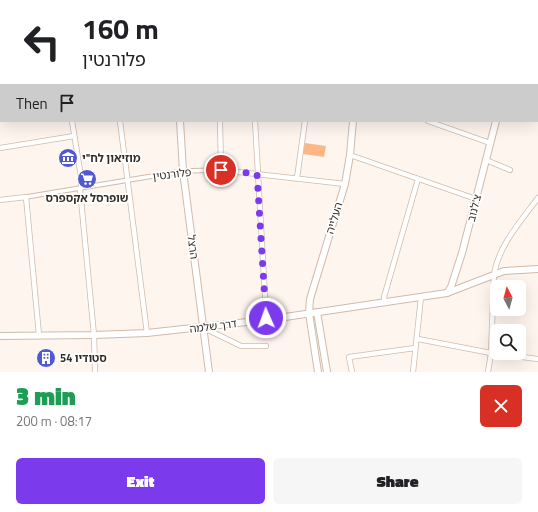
<!DOCTYPE html>
<html lang="en">
<head>
<meta charset="utf-8">
<style>
  :root { --surface:#fff; --page:#f6f6f6; --text:#202124; --muted:#757577; --accent:#7c3aed }
  body { margin:0; font-family:"Titillium Web","Noto Sans Hebrew",sans-serif; background:var(--page); color:var(--text); height:100vh; display:flex; flex-direction:column; font-size:15px; white-space:nowrap }
  * { box-sizing:border-box; margin:0 }
  p { font-size:13px; color:var(--muted) }
  .icon { flex:none; width:22px; height:22px; fill:none; stroke:currentColor; stroke-width:2; stroke-linecap:round; stroke-linejoin:round }
  .map { position:relative; height:372px; overflow:hidden }
  .panel { display:flex; flex-direction:column; background:var(--surface); flex:1 }
  .panel>* { flex:none }
  .banner { position:absolute; left:0px; top:0px; width:538px; height:122px; box-shadow:0 4px 16px #0002; background:#fff; color:var(--text); overflow:hidden }
  .needle { width:26px; rotate:354deg }
  .fabs { position:absolute; left:490px; top:280px; display:grid; gap:8px }
  .fabs a { display:grid; place-items:center; width:36px; height:36px; border-radius:6px; background:var(--surface); box-shadow:0 4px 16px #0002; font-size:20px }
  .pin { position:absolute; display:grid; place-items:center; width:34px; height:34px; color:#fff; margin:-17px; border:2px solid #fff; border-radius:50%; box-shadow:0 1px 4px #0007 }
  .me { position:absolute; width:44px; margin:-22px; rotate:358deg; stroke-linejoin:round; filter:drop-shadow(0 0 3px #0008) }
  .turn { display:flex; align-items:center; gap:14px; height:84px; padding:0 16px; font-size:18px }
  .turn .icon { width:52px; height:52px; stroke-width:2.5 }
  .turn b { display:block; font-size:28px; line-height:34px }
  .then { display:flex; align-items:center; height:38px; padding:0 16px; background:#0003; gap:8px; font-size:15px }
  .round { display:grid; place-items:center; flex:none; width:42px; height:42px; border-radius:6px; background:var(--page) }
  .overview { display:flex; align-items:center; justify-content:space-between; height:68px; padding:0 16px }
  h1 { font-size:24px; font-weight:800; line-height:30px; color:#1e9e55 }
  .button { display:flex; gap:8px; margin-top:auto; padding:8px 16px }
  .button a { flex:1; height:46px; border-radius:6px; background:var(--accent); color:#fff; font-size:16px; font-weight:800; line-height:46px; text-align:center }
  .button a+a { background:var(--page); color:var(--text) }
  .map>svg:first-child { display:block }
  .green { fill:#fcb784 }
  .lines { fill:none; stroke-linecap:round; stroke-linejoin:round }
  .pedestrian-casing { stroke:#d1baab; stroke-width:5.5 }
  .minor-casing { stroke:#d1baab; stroke-width:6 }
  .tertiary-casing { stroke:#d1baab; stroke-width:8 }
  .pedestrian { stroke:#fff; stroke-width:3.5 }
  .minor { stroke:#fff; stroke-width:4.5 }
  .tertiary { stroke:#fff; stroke-width:6 }
  .route { stroke:#7c3aed; stroke-width:7; stroke-dasharray:0 12.6 }
  .labels { text-anchor:middle; dominant-baseline:central; stroke-width:3.5; stroke-linejoin:round; paint-order:stroke }
  .poi-label { font-size:11px; font-weight:bold; fill:#352c26; stroke:#fff; text-anchor:start }
  .street-label { font-size:11px; fill:#352c26; stroke:#fff }
</style>
</head>
<body>
<div class="map">
<svg width="538" height="372" viewBox="0 0 538 372">
  <rect width="100%" height="100%" fill="#fff5ef"/>
  <polygon class="green" points="305,143 326,146 324,157 303,154"/>
  <g class="lines">
    <defs>
      <g id="pedestrian">
        <polyline points="444,0 446,1"/>
        <polyline points="26,197 183,171 221,170"/>
      </g>
      <g id="minor">
        <polyline points="20,0 21,1"/>
        <polyline points="57,0 57,1"/>
        <polyline points="94,0 94,1"/>
        <polyline points="131,0 131,1"/>
        <polyline points="121,1 125,0"/>
        <polyline points="222,1 222,0"/>
        <polyline points="265,1 265,0"/>
        <polyline points="298,1 299,0"/>
        <polyline points="333,1 333,0"/>
        <polyline points="0,30 1,30"/>
        <polyline points="537,37 538,37"/>
        <polyline points="0,68 1,68"/>
        <polyline points="0,104 1,103"/>
        <polyline points="537,105 538,106"/>
        <polyline points="72,121 82,183 80,189 94,335 95,372"/>
        <polyline points="120,121 147,333"/>
        <polyline points="220,121 221,170 345,184"/>
        <polyline points="255,121 266,313 265,320"/>
        <polyline points="428,121 490,143"/>
        <polyline points="0,148 74,136"/>
        <polyline points="350,155 476,199"/>
        <polyline points="486,160 510,170"/>
        <polyline points="297,178 305,121"/>
        <polyline points="0,200 26,197 39,335"/>
        <polyline points="385,302 384,297 418,179"/>
        <polyline points="204,328 241,346 266,346"/>
        <polyline points="418,339 491,353 538,359"/>
        <polyline points="352,372 349,357 415,348"/>
        <polyline points="413,372 421,297"/>
        <path d="M488,372L491,353L494,274C499,245 521,221 538,198"/>
      </g>
      <g id="tertiary">
        <polyline points="170,0 170,1"/>
        <polyline points="368,1 368,0"/>
        <polyline points="525,1 525,0"/>
        <polyline points="180,121 183,171 209,372"/>
        <polyline points="447,293 451,287 462,253 496,121"/>
        <polyline points="317,312 327,372"/>
        <polyline points="0,336 94,335 147,333 265,320 447,293 504,271 538,269"/>
        <polyline points="318,372 309,313 310,299 345,184 350,155 353,121"/>
      </g>
    </defs>
    <use href="#pedestrian" class="pedestrian-casing"/>
    <use href="#minor" class="minor-casing"/>
    <use href="#tertiary" class="tertiary-casing"/>
    <use href="#pedestrian" class="pedestrian"/>
    <use href="#minor" class="minor"/>
    <use href="#tertiary" class="tertiary"/>
  </g>
  <g class="lines">
    <polyline class="route" points="221,170 257,174 266,318"/>
  </g>
  <defs>
    <symbol id="museum-disc" viewBox="-11 -11 22 22"><circle r="9.5" fill="#5059cf" stroke="#fff"/><path d="M0-6L6-3V-2H-6V-3ZM-5-1h2V3h-2ZM-1-1h2V3h-2ZM3-1h2V3H3ZM-6 4H6V6H-6Z" fill="#fff"/></symbol>
    <symbol id="supermarket-disc" viewBox="-11 -11 22 22"><circle r="9.5" fill="#5059cf" stroke="#fff"/><path d="M-6-5.5h2.5l.6 2H6L4.5 2H-2.5L-4.4-4H-6ZM-1.5 3.2a1.3 1.3 0 1 0 .1 0ZM3 3.2a1.3 1.3 0 1 0 .1 0Z" fill="#fff"/></symbol>
    <symbol id="building-disc" viewBox="-11 -11 22 22"><circle r="9.5" fill="#5059cf" stroke="#fff"/><path d="M-4-6H4V6H1V3H-1V6H-4ZM-2.5-4.3h1.7v1.8h-1.7ZM.8-4.3h1.7v1.8H.8ZM-2.5-1h1.7V.8h-1.7ZM.8-1h1.7V.8H.8Z" fill="#fff"/></symbol>
  </defs>
  <g fill-rule="evenodd">
    <use href="#museum-disc" x="57" y="147" width="22" height="22"/>
    <use href="#supermarket-disc" x="76" y="168" width="22" height="22"/>
    <use href="#building-disc" x="35" y="347" width="22" height="22"/>
  </g>
  <g class="labels">
    <g class="poi-label">
      <text x="82" y="158">מוזיאון לח"י</text>
      <text x="87" y="198" text-anchor="middle">שופרסל אקספרס</text>
      <text x="60" y="358">סטודיו 54</text>
    </g>
    <g class="street-label">
      <text transform="translate(172 174) rotate(-7)">פלורנטין</text>
      <text transform="translate(474 208) rotate(-76)">צ'לנוב</text>
      <text transform="translate(334 218) rotate(-73)">העלייה</text>
      <text transform="translate(193 247) rotate(83)">הרצל</text>
      <text transform="translate(213 326) rotate(-7)">דרך שלמה</text>
    </g>
  </g>
</svg>
<div class="fabs">
<a><svg class="needle" viewBox="-14 -14 28 28"><path d="M0-13l5 13h-10z" fill="#e53935"/><path d="M0 13l5-13h-10z" fill="#757577"/></svg></a>
<a><svg class="icon" aria-label="search" viewBox="0 0 24 24"><circle cx="10" cy="10" r="6"/><path d="M15 15l6 6"/></svg></a>
</div>
<div class="pin" style="left:221px;top:170px;background:#d93025"><svg class="icon" aria-label="arrive" viewBox="0 0 24 24"><path d="M6 21V4h12l-3 4 3 4H6"/></svg></div>
<svg class="me" style="left:266px;top:318px" viewBox="-20 -20 40 40"><circle r="17" fill="#7c3aed" stroke="#fff" stroke-width="3"/><path d="M0-11L8 9 0 5-8 9z" fill="#fff"/></svg>
<div class="banner">
<div class="turn"><svg class="icon" aria-label="left" viewBox="0 0 24 24"><path d="M17 20v-9H6M10 6l-5 5 5 5"/></svg><div><b>160 m</b>פלורנטין</div></div>
<div class="then">Then<svg class="icon" aria-label="arrive" viewBox="0 0 24 24"><path d="M6 21V4h12l-3 4 3 4H6"/></svg></div>
</div>
</div>
<section class="panel">
<div class="overview"><div><h1>3 min</h1><p>200 m · 08:17</p></div><a class="round" style="background:#d93025;color:#fff"><svg class="icon" aria-label="close" viewBox="0 0 24 24"><path d="M6 6l12 12M18 6L6 18"/></svg></a></div>
<div class="button"><a>Exit</a><a>Share</a></div>
</section>
</body>
</html>
